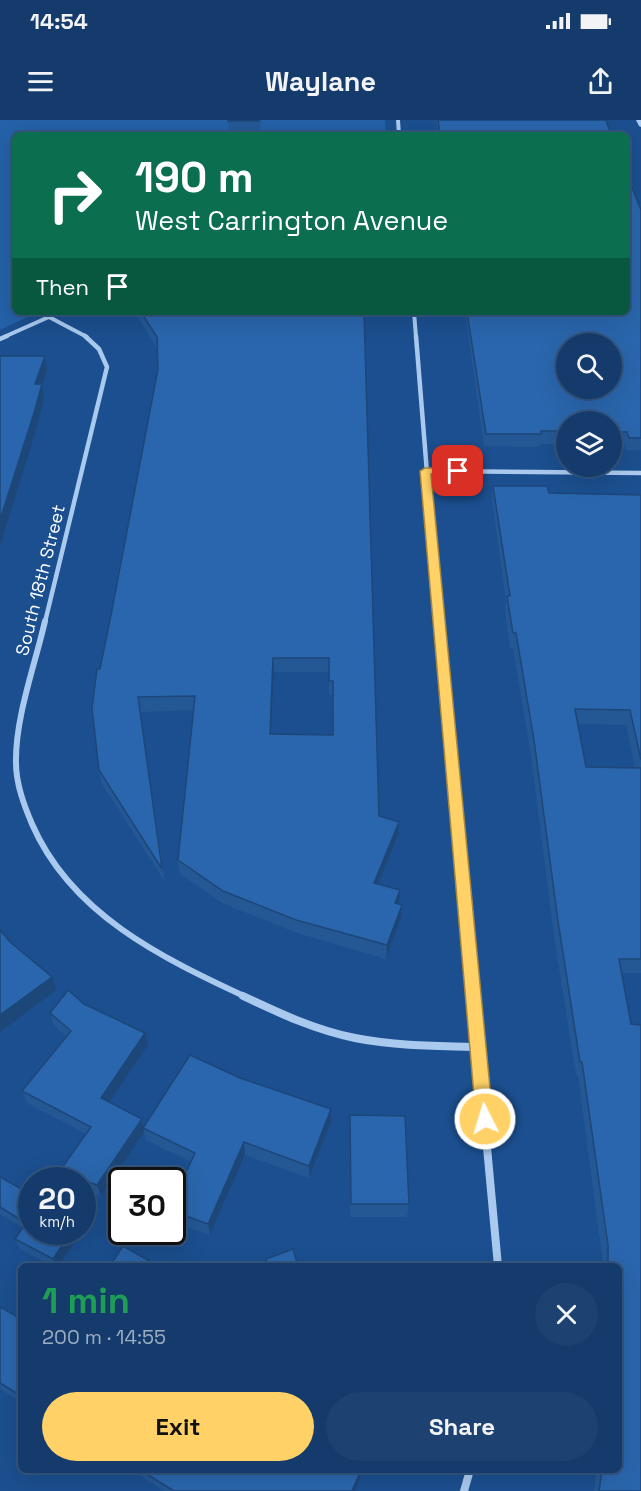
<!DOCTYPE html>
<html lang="en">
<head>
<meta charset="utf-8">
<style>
  :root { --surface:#143b6b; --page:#1d4271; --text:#f1f3f6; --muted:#9dadc1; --line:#33557e; --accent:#ffd166 }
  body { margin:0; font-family:"Space Grotesk",sans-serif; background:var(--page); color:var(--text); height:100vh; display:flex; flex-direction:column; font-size:22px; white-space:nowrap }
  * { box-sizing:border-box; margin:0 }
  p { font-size:20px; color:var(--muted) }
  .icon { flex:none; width:33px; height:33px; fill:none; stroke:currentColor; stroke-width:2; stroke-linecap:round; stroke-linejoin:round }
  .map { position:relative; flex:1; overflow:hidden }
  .panel { position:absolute; left:18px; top:1143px; width:604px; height:210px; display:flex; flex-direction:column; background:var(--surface); border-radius:9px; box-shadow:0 6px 24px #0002,0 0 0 2px var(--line) }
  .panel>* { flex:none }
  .top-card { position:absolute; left:12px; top:12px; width:618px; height:183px; border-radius:9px; box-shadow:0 6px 24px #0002,0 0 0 2px var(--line); background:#0b6e4f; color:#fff; overflow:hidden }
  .buttons { position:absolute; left:556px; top:213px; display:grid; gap:12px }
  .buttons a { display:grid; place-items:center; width:66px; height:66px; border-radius:50%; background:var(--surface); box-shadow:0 6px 24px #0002,0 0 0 2px var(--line); font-size:30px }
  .speed { position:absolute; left:18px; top:1047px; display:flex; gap:12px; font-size:30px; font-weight:700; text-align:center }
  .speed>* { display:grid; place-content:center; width:78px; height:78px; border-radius:50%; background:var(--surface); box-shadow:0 6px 24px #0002,0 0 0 2px var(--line); line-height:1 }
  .speed small { font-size:15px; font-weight:400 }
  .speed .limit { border:3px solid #111; border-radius:9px; background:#fff; color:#111 }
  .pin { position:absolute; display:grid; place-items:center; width:51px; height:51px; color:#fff; margin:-26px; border-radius:12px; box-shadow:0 3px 9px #0006 }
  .me { position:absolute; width:66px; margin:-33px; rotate:355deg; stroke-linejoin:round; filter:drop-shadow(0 0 4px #0008) }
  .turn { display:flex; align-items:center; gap:21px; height:126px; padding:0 24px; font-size:27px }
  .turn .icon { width:78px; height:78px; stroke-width:2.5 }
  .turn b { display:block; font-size:42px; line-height:51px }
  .then { display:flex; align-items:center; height:57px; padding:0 24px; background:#0003; gap:12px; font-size:22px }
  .round { display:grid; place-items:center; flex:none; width:63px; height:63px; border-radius:32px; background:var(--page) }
  .summary { display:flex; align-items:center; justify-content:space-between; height:102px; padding:0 24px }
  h1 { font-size:36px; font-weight:600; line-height:45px; color:#1e9e55 }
  .primary-button { display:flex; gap:12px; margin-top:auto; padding:12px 24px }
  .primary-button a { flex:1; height:69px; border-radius:36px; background:var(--accent); color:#111; font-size:24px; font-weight:600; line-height:69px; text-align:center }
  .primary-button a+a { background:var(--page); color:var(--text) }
  .status { display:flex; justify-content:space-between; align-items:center; height:42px; padding:0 30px; background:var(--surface); direction:ltr }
  .status svg { height:16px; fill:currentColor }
  header { display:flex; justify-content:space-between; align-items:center; height:78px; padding:0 24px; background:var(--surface); font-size:27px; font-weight:600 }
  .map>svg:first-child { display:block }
  .green { fill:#2461a8 }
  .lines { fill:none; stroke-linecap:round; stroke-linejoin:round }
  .minor-far3 { stroke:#a9c9ee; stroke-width:4 }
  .minor-far2 { stroke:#a9c9ee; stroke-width:4.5 }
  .minor-far1 { stroke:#a9c9ee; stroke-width:6 }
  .minor { stroke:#a9c9ee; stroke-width:8 }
  .tertiary { fill:#a9c9ee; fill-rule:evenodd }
  .wall { fill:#245895; fill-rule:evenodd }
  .shaded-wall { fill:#1d4779 }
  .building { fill:#2a66ad; stroke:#1d4779; stroke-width:1.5; fill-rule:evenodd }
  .route { fill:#ffd166; stroke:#a68842; stroke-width:1.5 }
  .labels { text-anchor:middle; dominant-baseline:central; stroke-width:6; stroke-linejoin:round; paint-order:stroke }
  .street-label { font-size:18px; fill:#fff; stroke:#1b4f8f }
</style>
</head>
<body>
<div class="status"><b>14:54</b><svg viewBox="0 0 49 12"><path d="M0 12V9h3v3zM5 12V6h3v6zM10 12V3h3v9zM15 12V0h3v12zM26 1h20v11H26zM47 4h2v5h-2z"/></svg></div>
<header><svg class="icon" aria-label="menu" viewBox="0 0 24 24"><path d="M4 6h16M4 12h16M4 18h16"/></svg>Waylane<svg class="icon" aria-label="share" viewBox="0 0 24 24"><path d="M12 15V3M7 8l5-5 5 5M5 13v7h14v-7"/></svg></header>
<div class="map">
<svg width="641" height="1371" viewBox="0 0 641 1371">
  <rect width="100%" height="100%" fill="#1b4f8f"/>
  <polygon class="green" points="0,0 385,0 386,15 15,15 15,192 38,192 0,210"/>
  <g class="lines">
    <g class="minor-far3">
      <polyline points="398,0 399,15"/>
      <polyline points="414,192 416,217"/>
      <polyline points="49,197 87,217"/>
      <polyline points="4,217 60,192"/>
    </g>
    <g class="minor-far2">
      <polyline points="416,216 439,502"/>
      <polyline points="0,219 7,216"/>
      <polyline points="425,351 641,353"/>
      <polyline points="45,502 107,247 99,229 85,216"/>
    </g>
    <g class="minor-far1">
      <path d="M45,501C35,545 15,598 16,643C16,664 24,685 32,704C71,794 162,838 246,877"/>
      <polyline points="439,501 473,877"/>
    </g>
    <g class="minor">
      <path d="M243,876C279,893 315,910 355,918C395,926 437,926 478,927"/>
      <polyline points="473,876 498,1146"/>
      <polyline points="464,1371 470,1350"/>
    </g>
    <polygon class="tertiary" points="636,0 641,0 641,7 639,6"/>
  </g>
  <g class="wall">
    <polygon points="228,0 261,0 260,11 229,11"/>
    <polygon points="436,0 606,0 611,15 438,15"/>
    <polygon points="641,90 641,330 626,330 625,324 612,324 612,302 567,302 567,324 540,324 539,327 484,326 465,192 627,192"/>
    <path d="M135,192H364L379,696L399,702L398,716L378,764L399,784L401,798L386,839L297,813L224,784L180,754L178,740L194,590L140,592L165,762L102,664L99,650L100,549L158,249L157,229ZM274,552H329V575H332L333,615L271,614Z"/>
    <path d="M493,366L549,373L641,375V853H621L641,1371H594L596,1350H620V1146H603L602,1136L578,955H576L554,816L531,635L513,528H510L505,491L506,481L492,381ZM577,604L626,605L635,648L586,647Z"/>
    <polygon points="84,884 148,925 109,982 142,999 144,1006 240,958 331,989 331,1002 309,1058 245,1035 210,1115 172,1102 172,1082 191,1042 146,1020 144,1012 101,1076 82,1070 82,1060 63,1060 59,1052 86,1014 27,983 22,971 66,916 54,906 50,893"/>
    <polygon points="350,995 409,1084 407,1097 350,1097"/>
    <polygon points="0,1057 81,1112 59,1146 52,1146 20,1129 15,1119 23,1108 0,1094"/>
    <polygon points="0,1187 21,1199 21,1282 0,1269"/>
    <polygon points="131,1350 362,1350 361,1356 355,1371 164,1371"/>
  </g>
  <g class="shaded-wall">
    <polygon points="45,236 47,250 42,266 44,278 37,307 0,426 0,400 35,264"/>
    <polygon points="273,538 274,552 270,628 270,614"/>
    <polygon points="399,702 398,716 373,776 374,763"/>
    <polygon points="400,770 399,783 395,783"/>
    <polygon points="402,785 401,798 386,839 387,825"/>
    <polygon points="52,857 56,870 0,912 0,895"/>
    <polygon points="145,913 148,925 104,990 101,978"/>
    <polygon points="331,989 331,1002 309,1058 309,1046"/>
    <polygon points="142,999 144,1008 143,1008 144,1012 101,1076 97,1065"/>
    <polygon points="244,1022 245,1035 210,1115 208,1104"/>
    <polygon points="71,1112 81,1112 59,1146 56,1146 53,1139"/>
    <polygon points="361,1350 361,1356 355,1371 352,1371"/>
  </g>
  <g class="building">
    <rect x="228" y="0" width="31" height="1"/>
    <polygon points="438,0 606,0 611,15 440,15"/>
    <path d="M627,55L641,90V318H629L627,312H612V302H567V311H541V314H486L467,192H627ZM567,224H612V268H567Z"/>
    <path d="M141,192H364L379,696L399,702L374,763L400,770L395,783L402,785L387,825L296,800L223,771L178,740L195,576L138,577L162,749L99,650L92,588L97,549H100L111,495L158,249L157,217ZM273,538H329V561H333V615L270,614Z"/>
    <polygon points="0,236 45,236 35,264 42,264 34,293 0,400"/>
    <polygon points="493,366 547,366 549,373 641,375 641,640 630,590 575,589 586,647 641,648 641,839 619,839 631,904 641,905 641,1371 599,1371 602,1350 620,1350 620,1146 608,1146 608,1125 582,942 580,942 558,801 534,620 516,513 513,513 507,476 510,476"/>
    <polygon points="0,810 10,822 52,857 0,895"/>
    <polygon points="68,870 84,884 145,913 101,978 142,999 97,1065 59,1052 91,1007 22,971 71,911 50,893"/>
    <polygon points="190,935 240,958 331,989 309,1046 244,1022 208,1104 172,1091 172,1082 195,1033 143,1008"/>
    <polygon points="350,995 405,996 409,1084 351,1084"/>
    <polygon points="0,1057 32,1075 32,1112 71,1112 53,1139 15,1119 26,1103 0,1087"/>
    <polygon points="123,1126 158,1146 110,1146"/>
    <polygon points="293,1129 298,1146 268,1146 266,1139"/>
    <polygon points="0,1187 21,1199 21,1276 0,1263"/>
    <polygon points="140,1350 361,1350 352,1371 174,1371"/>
  </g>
  <polygon class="route" points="458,348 461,349 461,353 431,354 493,999 491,1004 485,1006 479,1004 476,999 420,351 425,348"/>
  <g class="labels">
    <g class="street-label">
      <text transform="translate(40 460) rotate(-76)">South 18th Street</text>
    </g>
  </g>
</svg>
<div class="buttons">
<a><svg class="icon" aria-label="search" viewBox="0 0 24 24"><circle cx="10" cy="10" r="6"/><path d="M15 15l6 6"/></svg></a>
<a><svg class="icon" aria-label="layers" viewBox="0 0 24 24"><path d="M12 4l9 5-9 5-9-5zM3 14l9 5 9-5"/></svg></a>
</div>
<div class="speed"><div>20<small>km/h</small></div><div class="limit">30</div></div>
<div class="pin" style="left:458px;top:351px;background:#d93025"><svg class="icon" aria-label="arrive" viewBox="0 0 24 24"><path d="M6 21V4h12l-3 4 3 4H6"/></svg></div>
<svg class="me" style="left:485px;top:999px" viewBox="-20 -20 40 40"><circle r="17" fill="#ffd166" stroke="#fff" stroke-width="3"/><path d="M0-11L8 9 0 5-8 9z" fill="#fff"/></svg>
<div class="top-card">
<div class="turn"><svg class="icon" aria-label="right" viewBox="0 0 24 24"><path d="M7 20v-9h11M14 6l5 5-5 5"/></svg><div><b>190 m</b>West Carrington Avenue</div></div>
<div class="then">Then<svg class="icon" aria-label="arrive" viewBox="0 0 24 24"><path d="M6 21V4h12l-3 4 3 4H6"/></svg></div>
</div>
<section class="panel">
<div class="summary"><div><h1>1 min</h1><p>200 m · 14:55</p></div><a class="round"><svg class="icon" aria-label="close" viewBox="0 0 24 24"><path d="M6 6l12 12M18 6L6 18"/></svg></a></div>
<div class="primary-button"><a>Exit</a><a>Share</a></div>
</section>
</div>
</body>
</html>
